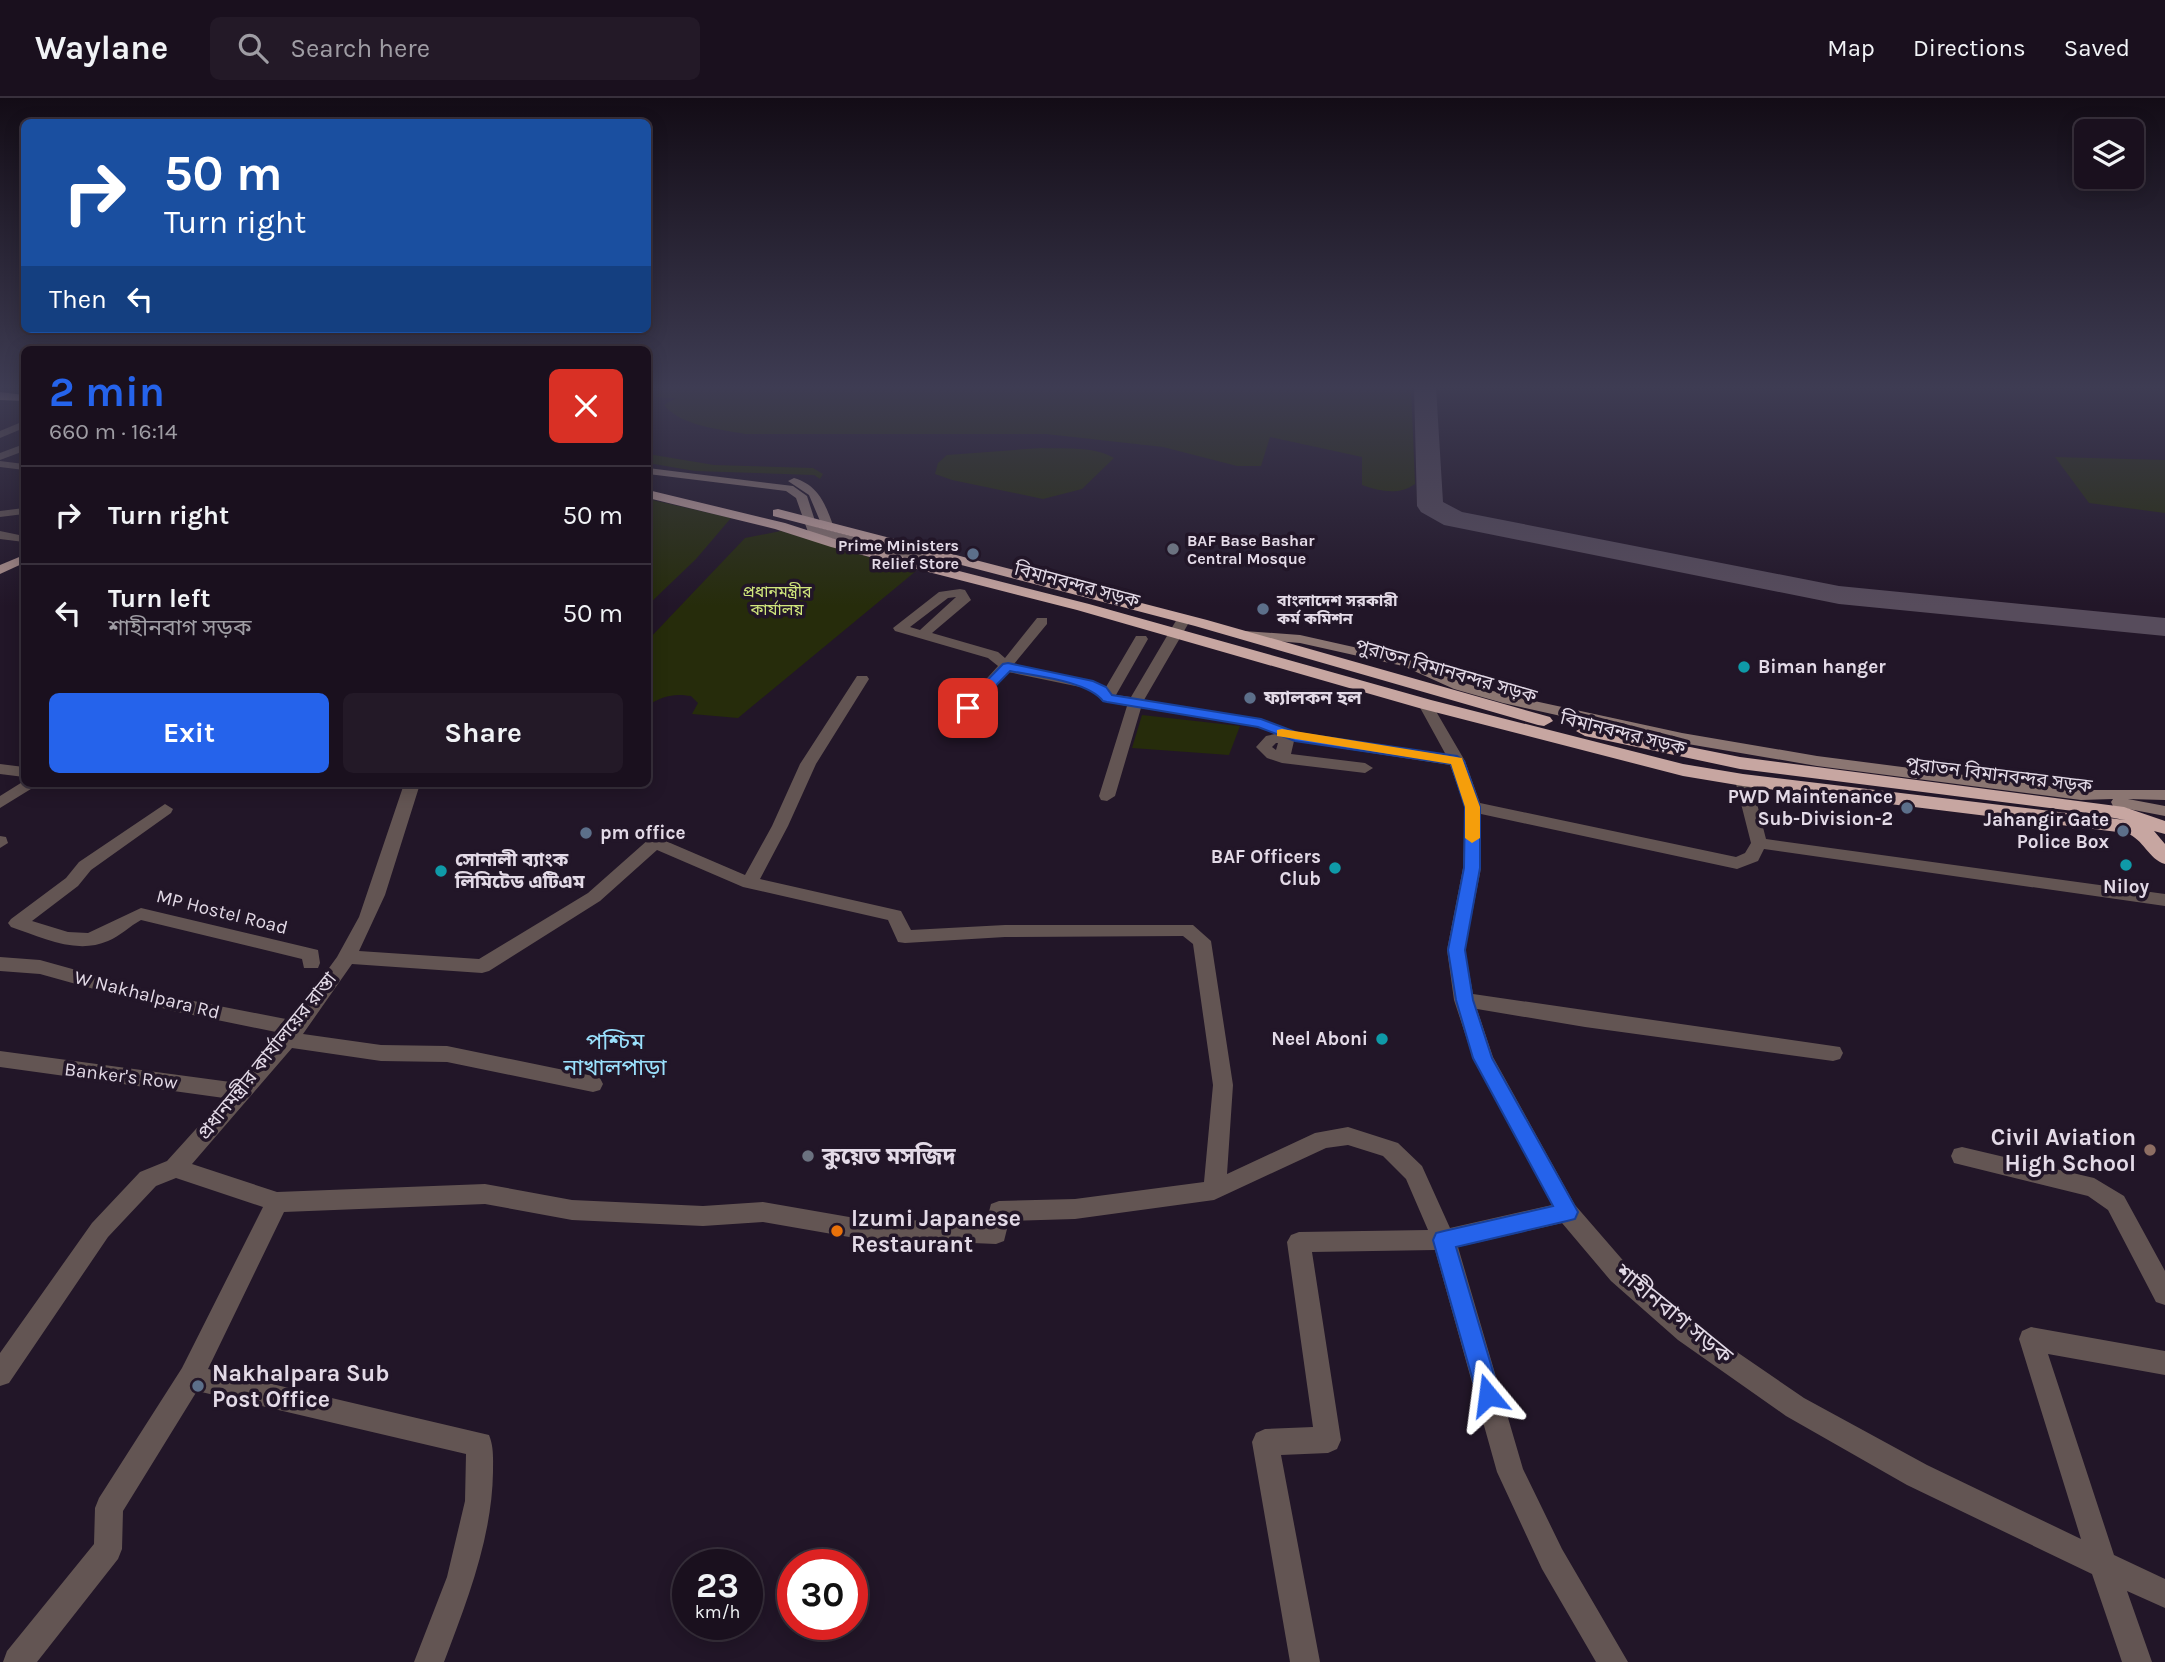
<!DOCTYPE html>
<html lang="en">
<head>
<meta charset="utf-8">
<style>
  :root { --surface:#1a101e; --page:#231927; --text:#f1f3f6; --muted:#9f9da4; --line:#38303c; --accent:#2563eb }
  body { margin:0; font-family:Karla,"Noto Sans Bengali",sans-serif; background:var(--page); color:var(--text); height:100vh; display:flex; flex-direction:column; font-size:26px; white-space:nowrap }
  * { box-sizing:border-box; margin:0 }
  p { font-size:23px; color:var(--muted) }
  .icon { flex:none; width:38px; height:38px; fill:none; stroke:currentColor; stroke-width:2; stroke-linecap:round; stroke-linejoin:round }
  .map { position:relative; flex:1; overflow:hidden }
  .details { position:absolute; left:21px; top:248px; width:630px; height:441px; display:flex; flex-direction:column; background:var(--surface); border-radius:10px; box-shadow:0 4px 18px #0003,0 0 0 2px var(--line) }
  .details>* { flex:none }
  .guide { position:absolute; left:21px; top:21px; width:630px; height:214px; border-radius:10px; box-shadow:0 4px 18px #0003,0 0 0 2px var(--line); background:#1a4fa0; color:#fff; overflow:hidden }
  .controls { position:absolute; left:2074px; top:21px; display:grid; gap:14px }
  .controls a { display:grid; place-items:center; width:70px; height:70px; border-radius:10px; background:var(--surface); box-shadow:0 4px 18px #0003,0 0 0 2px var(--line); font-size:35px }
  .speed { position:absolute; left:672px; top:1451px; display:flex; gap:14px; font-size:35px; font-weight:700; text-align:center }
  .speed>* { display:grid; place-content:center; width:91px; height:91px; border-radius:50%; background:var(--surface); box-shadow:0 4px 18px #0003,0 0 0 2px var(--line); line-height:1 }
  .speed small { font-size:18px; font-weight:400 }
  .speed .limit { border:10px solid #d22; background:#fff; color:#111 }
  .pin { position:absolute; display:grid; place-items:center; width:60px; height:60px; color:#fff; margin:-30px; border-radius:14px; box-shadow:0 4px 10px #0006 }
  .me { position:absolute; width:77px; margin:-38px; rotate:344deg; stroke-linejoin:round; filter:drop-shadow(0 0 5px #0008) }
  .turn { display:flex; align-items:center; gap:24px; height:147px; padding:0 28px; font-size:32px }
  .turn .icon { width:91px; height:91px; stroke-width:2.5 }
  .turn b { display:block; font-size:49px; line-height:60px }
  .then { display:flex; align-items:center; height:66px; padding:0 28px; background:#0003; gap:14px; font-size:26px }
  .round { display:grid; place-items:center; flex:none; width:74px; height:74px; border-radius:10px; background:var(--page) }
  .summary { display:flex; align-items:center; justify-content:space-between; height:119px; padding:0 28px }
  h1 { font-size:42px; font-weight:700; line-height:52px; color:var(--accent) }
  .action { display:flex; gap:14px; margin-top:auto; padding:14px 28px }
  .action a { flex:1; height:80px; border-radius:10px; background:var(--accent); color:#fff; font-size:28px; font-weight:700; line-height:80px; text-align:center }
  .action a+a { background:var(--page); color:var(--text) }
  ul { padding:0; list-style:none }
  li { display:flex; align-items:center; gap:21px; height:98px; padding:0 28px; border-top:2px solid var(--line) }
  li div { flex:1 }
  li b { display:block; font-size:26px }
  li em { font-style:normal }
  header { display:flex; align-items:center; gap:42px; box-sizing:border-box; height:98px; padding:0 35px; background:var(--surface); border-bottom:2px solid var(--line) }
  header strong { font-size:33px }
  nav { display:flex; gap:38px; margin-inline-start:auto; font-size:24px }
  .search { width:490px; height:63px; background:var(--page); display:flex; align-items:center; gap:18px; box-sizing:border-box; padding:0 24px; border-radius:10px; color:var(--muted); font-size:26px }
  .map>svg:first-child { display:block }
  .green { fill:#262c0b }
  .lines { fill:none; stroke-linecap:round; stroke-linejoin:round }
  .taxiway { fill:#574c5c; fill-rule:evenodd }
  .street { fill:#635553; fill-rule:evenodd }
  .secondary { fill:#8b7672; fill-rule:evenodd }
  .primary { fill:#ab8f8b; fill-rule:evenodd }
  .highway { fill:#c7a6a1; fill-rule:evenodd }
  .route { fill:#2563eb; stroke:#184099; stroke-width:2 }
  .slow { fill:#f59e0b }
  .worship-dot { fill:#6b7280; stroke:#221628; stroke-width:2.5 }
  .service-dot { fill:#5c6f8a; stroke:#221628; stroke-width:2.5 }
  .culture-dot { fill:#0f9aa8; stroke:#221628; stroke-width:2.5 }
  .education-dot { fill:#8d6e63; stroke:#221628; stroke-width:2.5 }
  .food-dot { fill:#e8710a; stroke:#221628; stroke-width:2.5 }
  .labels { text-anchor:middle; dominant-baseline:central; stroke-width:7; stroke-linejoin:round; paint-order:stroke }
  .far-poi-label { font-size:16px; font-weight:bold; fill:#e3dae7; stroke:#221628; text-anchor:start }
  .far-park-label { font-size:16px; fill:#d0e67c; stroke:#221628 }
  .street-label { font-size:19px; fill:#e3dae7; stroke:#221628 }
  .poi-label { font-size:19px; font-weight:bold; fill:#e3dae7; stroke:#221628; text-anchor:start }
  .quarter-label { font-size:23px; fill:#9ae0fc; stroke:#221628 }
  .near-poi-label { font-size:23px; font-weight:bold; fill:#e3dae7; stroke:#221628; text-anchor:start }
  .near-street-label { font-size:23px; fill:#e3dae7; stroke:#221628 }
</style>
</head>
<body>
<header>
<strong>Waylane</strong>
<div class="search"><svg class="icon" aria-label="search" viewBox="0 0 24 24"><circle cx="10" cy="10" r="6"/><path d="M15 15l6 6"/></svg>Search here</div>
<nav><a>Map</a><a>Directions</a><a>Saved</a></nav>
</header>
<div class="map">
<svg width="2165" height="1564" viewBox="0 0 2165 1564">
  <rect width="100%" height="100%" fill="#221628"/>
  <g class="green">
    <path d="M665,289H1411L1415,386C1398,398 1380,393 1362,387V359L1270,339L1261,368H1237L1163,349L1046,336H745C719,331 681,328 664,307L676,300L655,299Z"/>
    <path d="M1041,350C1062,351 1095,348 1114,360L1082,391L1043,401L952,382L935,376L938,365L947,357Z"/>
    <polygon points="648,356 714,367 813,370 823,376 820,381 814,377 695,373 648,365"/>
    <polygon points="2055,359 2165,362 2165,415 2089,405"/>
    <polygon points="648,401 731,420 696,461 648,507"/>
    <path d="M781,433L916,473L738,620L692,616L698,605L691,598C673,595 663,598 648,607V542L745,440Z"/>
    <polygon points="1142,617 1240,628 1229,657 1132,650"/>
  </g>
  <g class="lines">
    <polygon class="taxiway" points="1414,289 1436,289 1443,404 1462,414 1839,488 2165,520 2165,538 1839,506 1444,427 1421,414 1417,408"/>
    <g class="street">
      <polygon points="24,323 24,330 0,340 0,333"/>
      <polygon points="24,346 24,353 0,362 0,355"/>
      <polygon points="0,363 24,366 24,372 0,369"/>
      <polygon points="24,410 24,416 0,419 0,413"/>
      <polygon points="0,433 24,438 24,444 0,441"/>
      <path d="M960,491L965,492L971,502L932,535L998,554L1005,560L1037,520H1047V526L1014,566L1022,569L1089,582L1106,589L1136,538H1146L1148,541L1116,597L1131,599L1177,521L1184,517L1191,521L1144,602L1261,621L1298,635L1446,657L1418,606L1420,603H1430L1465,663L1480,705L1736,759L1745,755L1751,745L1735,682L1743,677L1751,682L1766,741L2165,796V808L1764,751L1758,763L1737,771L1481,716V770L1465,852L1473,896L1840,949L1843,955L1840,961L1833,963L1585,929L1477,911L1493,959L1575,1107L1627,1167L1696,1226L1804,1300L1927,1367L2081,1441L2019,1241L2022,1233L2031,1229L2165,1253V1277L2048,1256L2114,1457L2165,1481V1510L2127,1493L2152,1564H2122L2092,1476L1907,1387L1786,1318L1678,1242L1611,1183L1562,1125L1458,1149L1523,1371L1562,1451L1628,1564H1596L1542,1471L1497,1374L1435,1152L1312,1154L1341,1342L1337,1351L1328,1355L1281,1357L1320,1564H1290L1252,1344L1256,1335L1265,1331L1313,1329L1287,1144L1291,1137L1299,1134L1428,1132L1406,1081L1383,1058L1348,1047L1326,1050L1214,1102L1075,1121L1009,1123L1004,1143L996,1146L855,1140L763,1124L703,1128L572,1122L485,1106L284,1114L208,1271L489,1337C494,1349 493,1361 493,1374C492,1440 467,1503 444,1564H414L447,1479L465,1403L466,1356L197,1293L123,1413L122,1451L118,1461L37,1564H3L7,1553L94,1446L95,1410L99,1400L182,1270L263,1109L176,1080L156,1088L108,1139L9,1285L0,1288V1255L92,1125L140,1074L167,1063L224,1000L0,969V953L238,985L281,935L173,913L40,876L0,873V859L40,862L173,899L291,922L337,859L359,819L404,686H420L385,797L359,853L479,861L588,795L649,741H661L745,777L772,728L800,666L857,578H867L869,581L816,666L788,728L760,781L901,813L911,832L1005,827H1193L1211,843L1233,987L1227,1076L1315,1035L1348,1029L1398,1045L1422,1068L1450,1130L1552,1107L1473,960L1454,902L1447,852L1463,770L1465,709L1450,667L1294,643L1291,656L1365,665L1373,670L1365,675L1282,665L1267,660L1256,649L1266,638L1275,636L1258,629L1141,610L1115,698L1107,703L1101,702L1099,698L1127,608L1102,603L1096,595L1085,590L1008,574L958,629H948L946,626L998,568L988,560L895,533L893,530L939,494ZM956,499L920,532L910,529L948,500ZM1276,645H1278L1276,652L1272,649ZM657,752L743,789L888,822L898,844L905,845L1005,839L1183,838L1193,846L1213,987L1204,1084L1075,1101L999,1103L991,1106L986,1125L855,1120L763,1104L703,1108L572,1102L485,1086L277,1094L192,1066L292,950L381,963L447,964L593,994L600,992L603,986L600,980L593,978L447,948L381,947L303,936L352,866L482,875L489,873L600,803Z"/>
      <polygon points="0,666 24,669 24,679 0,676"/>
      <polygon points="24,683 24,686 39,686 0,710 0,698"/>
      <path d="M165,706L173,711L171,715L91,772L78,788L32,823L68,834L88,835L141,810L318,852L320,865L318,870H304L302,861L141,822C130,828 120,838 108,843C76,857 41,839 11,829L8,825L11,821L66,780L79,764Z"/>
      <polygon points="0,738 6,739 8,745 0,750"/>
      <polygon points="1962,1049 2094,1080 2124,1098 2165,1173 2165,1207 2156,1204 2108,1112 2088,1098 1954,1065 1951,1058 1954,1051"/>
    </g>
    <g class="secondary">
      <path d="M648,370L793,388L807,398L817,429L929,459L941,464L948,473L942,477C935,475 928,468 921,465L808,434L796,400L786,393L648,376Z"/>
      <path d="M794,380C818,387 825,405 833,427L831,430H823L809,397L788,383Z"/>
      <polygon points="1244,533 1300,537 1407,561 1464,585 1511,598 1682,635 1817,658 2081,692 2165,692 2165,702 2128,701 2165,708 2165,718 2113,708 2111,704 2113,701 2081,702 1817,668 1682,645 1503,605 1454,591 1403,568 1300,545 1239,540 1237,537"/>
    </g>
    <polygon class="primary" points="24,457 24,465 0,476 0,467"/>
    <g class="highway">
      <polygon points="0,294 24,297 24,303 0,302"/>
      <path d="M648,392L785,425L841,443L1089,506L1431,602L1683,666L1743,676L2125,722L2081,714L1740,671L1585,638L1576,633L1585,628L1740,659L2124,709L2165,723V736L2154,733L2165,746V766C2148,761 2144,741 2126,735L1743,688L1683,678L1419,610L1077,512L831,449L775,431L648,400Z"/>
      <polygon points="778,411 1207,522 1550,619 1553,623 1544,628 1538,627 1195,528 773,418 773,412"/>
    </g>
  </g>
  <linearGradient id="sky" x2="0" y2="1"><stop stop-color="#130c16"/><stop offset="0.57" stop-color="#3e3c53"/><stop offset="1" stop-color="#3e3c53" stop-opacity="0"/></linearGradient>
  <rect width="2165" height="508" fill="url(#sky)"/>
  <path class="route" d="M1008,565L1093,583L1106,589L1112,597L1261,621L1298,635L1457,658L1464,663L1480,709V770L1465,852L1473,902L1492,960L1578,1114L1575,1121L1567,1123L1456,1149L1500,1297L1497,1305L1488,1308L1480,1305L1477,1297L1433,1142L1436,1135L1444,1133L1553,1108L1473,960L1456,902L1448,852L1464,770L1465,709L1451,666L1295,643L1258,629L1107,604L1103,603C1088,583 1035,578 1010,573L972,612H963V607L1003,566Z"/>
  <polygon class="slow" points="1282,631 1462,660 1480,709 1480,740 1472,745 1465,740 1465,709 1451,666 1277,638 1277,632"/>
  <g class="worship-dot">
    <circle cx="1173" cy="451" r="7"/>
    <circle cx="808" cy="1058" r="7"/>
  </g>
  <g class="service-dot">
    <circle cx="973" cy="456" r="7"/>
    <circle cx="1263" cy="511" r="7"/>
    <circle cx="1250" cy="600" r="7"/>
    <circle cx="1907" cy="710" r="7"/>
    <circle cx="2123" cy="733" r="7"/>
    <circle cx="586" cy="735" r="7"/>
    <circle cx="198" cy="1288" r="7"/>
  </g>
  <g class="culture-dot">
    <circle cx="1744" cy="569" r="7"/>
    <circle cx="2126" cy="767" r="7"/>
    <circle cx="1335" cy="770" r="7"/>
    <circle cx="441" cy="773" r="7"/>
    <circle cx="1382" cy="941" r="7"/>
  </g>
  <circle class="education-dot" cx="2150" cy="1052" r="7"/>
  <circle class="food-dot" cx="837" cy="1133" r="7"/>
  <g class="labels">
    <g class="far-poi-label">
      <text x="1187" y="442">BAF Base Bashar<tspan x="1187" dy="18">Central Mosque</tspan></text>
      <text x="959" y="447" text-anchor="end">Prime Ministers<tspan x="959" dy="18">Relief Store</tspan></text>
      <text x="1277" y="502">বাংলাদেশ সরকারী<tspan x="1277" dy="18">কর্ম কমিশন</tspan></text>
    </g>
    <g class="far-park-label">
      <text x="777" y="493">প্রধানমন্ত্রীর<tspan x="777" dy="18">কার্যালয়</tspan></text>
    </g>
    <g class="street-label">
      <text transform="translate(1077 487) rotate(15)">বিমানবন্দর সড়ক</text>
      <text transform="translate(1446 573) rotate(16)">পুরাতন বিমানবন্দর সড়ক</text>
      <text transform="translate(1623 635) rotate(14)">বিমানবন্দর সড়ক</text>
      <text transform="translate(1999 677) rotate(7)">পুরাতন বিমানবন্দর সড়ক</text>
      <text transform="translate(222 814) rotate(14)">MP Hostel Road</text>
      <text transform="translate(147 897) rotate(14)">W Nakhalpara Rd</text>
      <text transform="translate(267 958) rotate(-51)">প্রধানমন্ত্রীর কার্যালয়ের রাস্তা</text>
      <text transform="translate(121 978) rotate(7)">Banker's Row</text>
    </g>
    <g class="poi-label">
      <text x="1758" y="569">Biman hanger</text>
      <text x="1264" y="600">ফ্যালকন হল</text>
      <text x="1893" y="699" text-anchor="end">PWD Maintenance<tspan x="1893" dy="22">Sub-Division-2</tspan></text>
      <text x="2109" y="722" text-anchor="end">Jahangir Gate<tspan x="2109" dy="22">Police Box</tspan></text>
      <text x="600" y="735">pm office</text>
      <text x="1321" y="759" text-anchor="end">BAF Officers<tspan x="1321" dy="22">Club</tspan></text>
      <text x="455" y="762">সোনালী ব্যাংক<tspan x="455" dy="22">লিমিটেড এটিএম</tspan></text>
      <text x="2126" y="789" text-anchor="middle">Niloy</text>
      <text x="1368" y="941" text-anchor="end">Neel Aboni</text>
    </g>
    <g class="quarter-label">
      <text x="615" y="943">পশ্চিম<tspan x="615" dy="26">নাখালপাড়া</tspan></text>
    </g>
    <g class="near-poi-label">
      <text x="2136" y="1039" text-anchor="end">Civil Aviation<tspan x="2136" dy="26">High School</tspan></text>
      <text x="822" y="1058">কুয়েত মসজিদ</text>
      <text x="851" y="1120">Izumi Japanese<tspan x="851" dy="26">Restaurant</tspan></text>
      <text x="212" y="1275">Nakhalpara Sub<tspan x="212" dy="26">Post Office</tspan></text>
    </g>
    <g class="near-street-label">
      <text transform="translate(1674 1216) rotate(39)">শাহীনবাগ সড়ক</text>
    </g>
  </g>
</svg>
<div class="controls">
<a><svg class="icon" aria-label="layers" viewBox="0 0 24 24"><path d="M12 4l9 5-9 5-9-5zM3 14l9 5 9-5"/></svg></a>
</div>
<div class="speed"><div>23<small>km/h</small></div><div class="limit">30</div></div>
<div class="pin" style="left:968px;top:610px;background:#d93025"><svg class="icon" aria-label="arrive" viewBox="0 0 24 24"><path d="M6 21V4h12l-3 4 3 4H6"/></svg></div>
<svg class="me" style="left:1488px;top:1297px" viewBox="-20 -20 40 40"><path d="M0-17L14 15 0 8-14 15z" fill="#2563eb" stroke="#fff" stroke-width="4"/></svg>
<div class="guide">
<div class="turn"><svg class="icon" aria-label="right" viewBox="0 0 24 24"><path d="M7 20v-9h11M14 6l5 5-5 5"/></svg><div><b>50 m</b>Turn right</div></div>
<div class="then">Then<svg class="icon" aria-label="left" viewBox="0 0 24 24"><path d="M17 20v-9H6M10 6l-5 5 5 5"/></svg></div>
</div>
<section class="details">
<div class="summary"><div><h1>2 min</h1><p>660 m · 16:14</p></div><a class="round" style="background:#d93025;color:#fff"><svg class="icon" aria-label="close" viewBox="0 0 24 24"><path d="M6 6l12 12M18 6L6 18"/></svg></a></div>
<ul>
<li><svg class="icon" aria-label="right" viewBox="0 0 24 24"><path d="M7 20v-9h11M14 6l5 5-5 5"/></svg><div><b>Turn right</b></div><em>50 m</em></li>
<li><svg class="icon" aria-label="left" viewBox="0 0 24 24"><path d="M17 20v-9H6M10 6l-5 5 5 5"/></svg><div><b>Turn left</b><p>শাহীনবাগ সড়ক</p></div><em>50 m</em></li>
</ul>
<div class="action"><a>Exit</a><a>Share</a></div>
</section>
</div>
</body>
</html>
